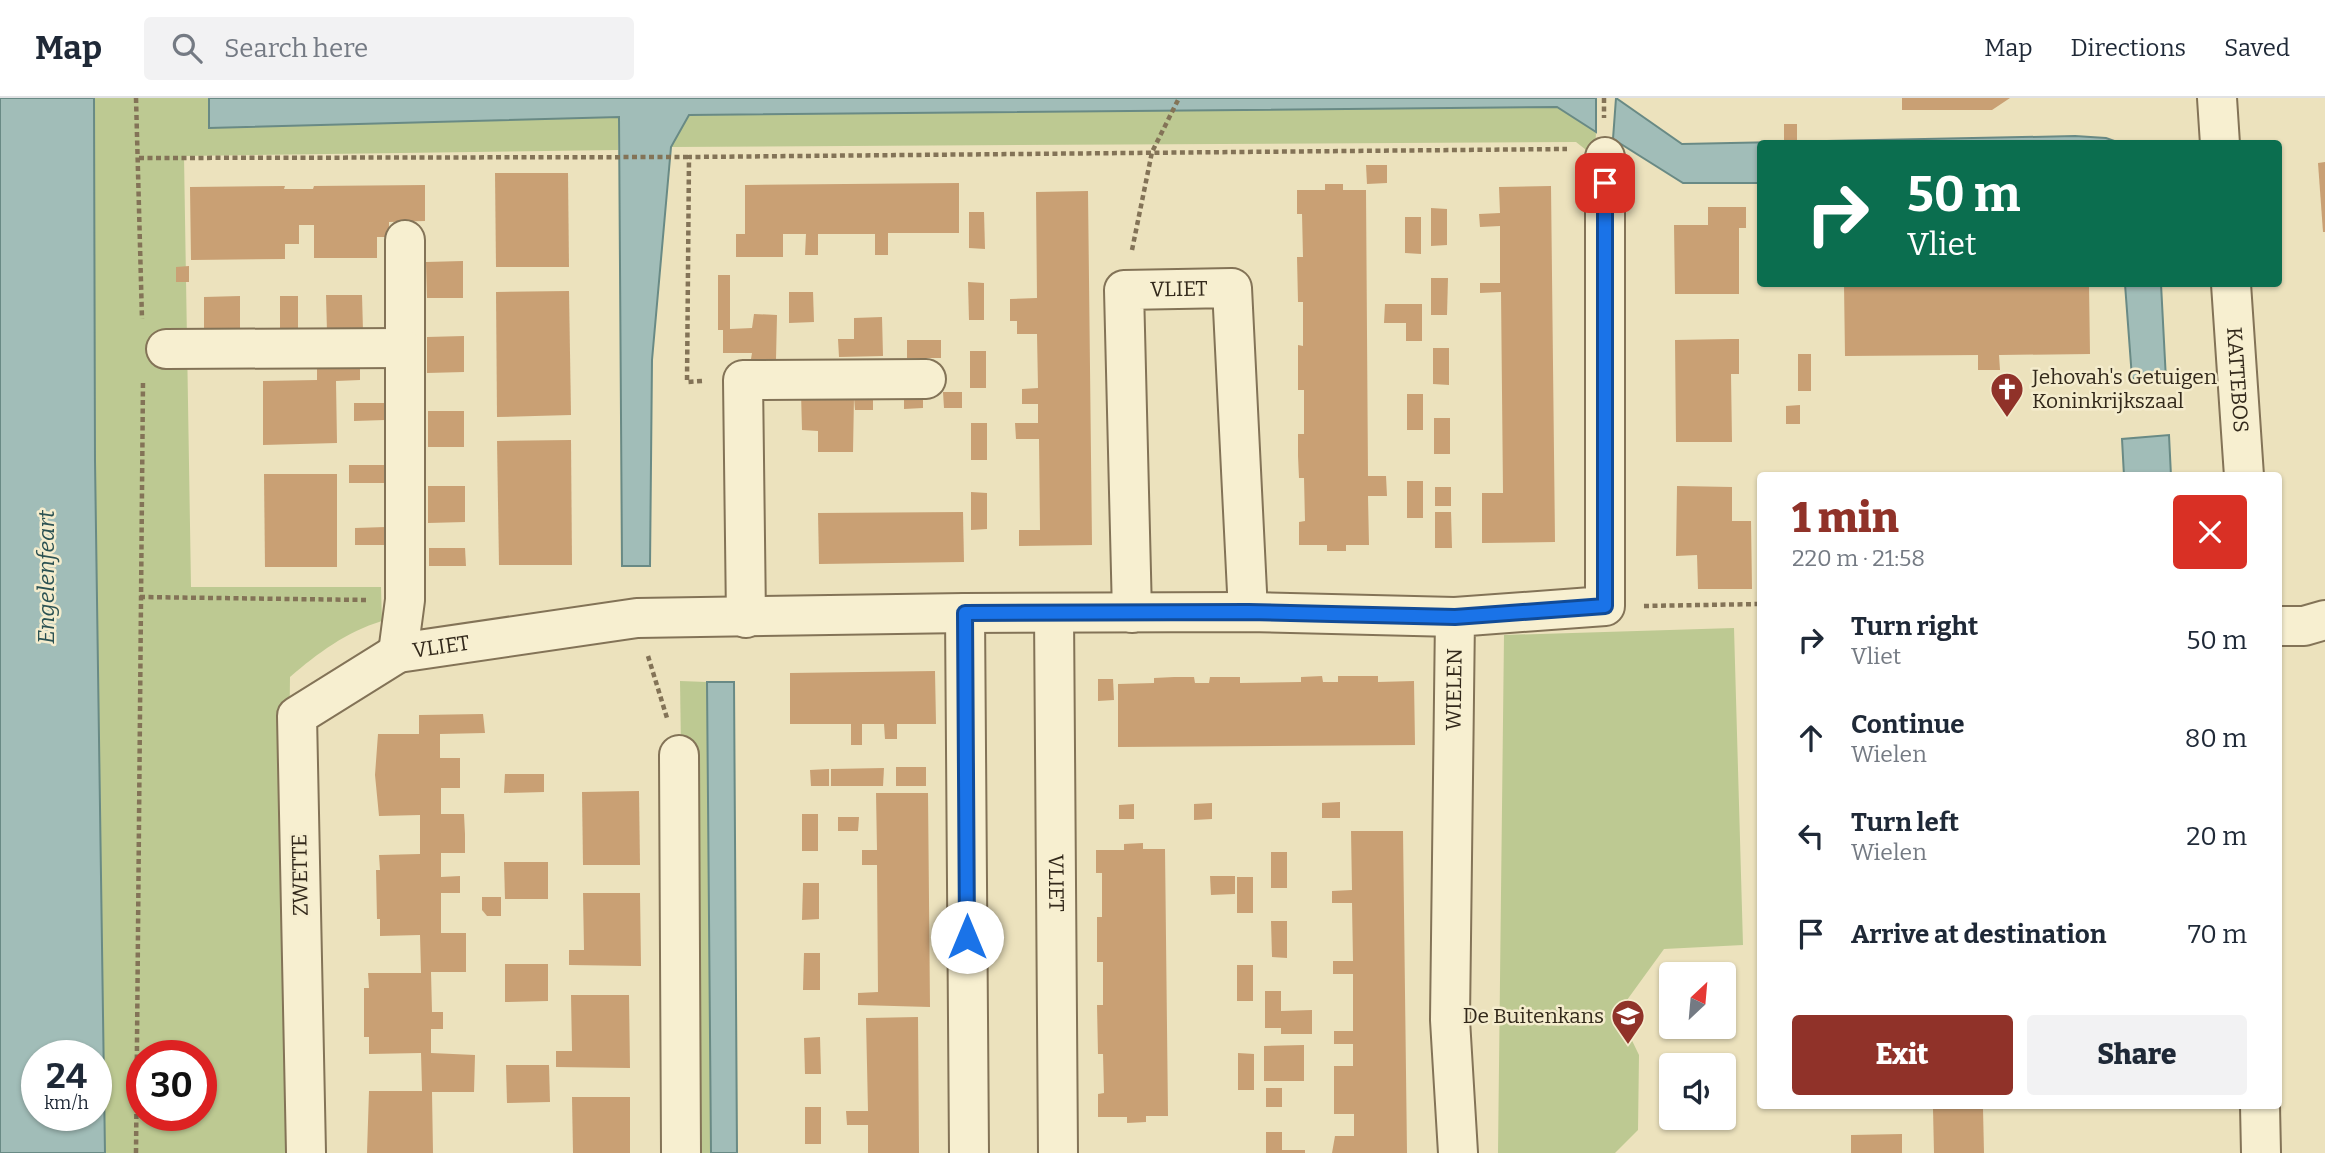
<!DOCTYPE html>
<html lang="en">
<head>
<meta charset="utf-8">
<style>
  :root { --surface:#fff; --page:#f2f2f3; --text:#1f2937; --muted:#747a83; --line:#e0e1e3; --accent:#903229 }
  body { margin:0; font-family:Bitter,serif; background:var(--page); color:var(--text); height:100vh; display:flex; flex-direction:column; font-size:26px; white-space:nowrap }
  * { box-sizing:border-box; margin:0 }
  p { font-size:23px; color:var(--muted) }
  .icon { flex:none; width:38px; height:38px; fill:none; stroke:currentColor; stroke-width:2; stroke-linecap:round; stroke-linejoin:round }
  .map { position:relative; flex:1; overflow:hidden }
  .details { position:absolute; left:1757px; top:374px; width:525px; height:637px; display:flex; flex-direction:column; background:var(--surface); border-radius:7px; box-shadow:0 2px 5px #0004 }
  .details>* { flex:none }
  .hud { position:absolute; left:1757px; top:42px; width:525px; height:147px; border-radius:7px; box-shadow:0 2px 5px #0004; background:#0b6e4f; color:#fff; overflow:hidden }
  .needle { width:46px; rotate:26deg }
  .fabs { position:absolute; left:1659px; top:864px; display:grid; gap:14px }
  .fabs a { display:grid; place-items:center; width:77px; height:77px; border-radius:7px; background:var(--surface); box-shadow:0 2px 5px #0004; font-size:35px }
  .speed { position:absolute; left:21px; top:942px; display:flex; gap:14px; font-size:35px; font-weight:700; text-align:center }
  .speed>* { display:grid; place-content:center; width:91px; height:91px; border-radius:50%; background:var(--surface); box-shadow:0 2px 5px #0004; line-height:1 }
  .speed small { font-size:18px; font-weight:400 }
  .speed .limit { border:10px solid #d22; background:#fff; color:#111 }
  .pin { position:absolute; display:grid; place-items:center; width:60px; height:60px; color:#fff; margin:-30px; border-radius:14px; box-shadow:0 4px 10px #0006 }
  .me { position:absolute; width:77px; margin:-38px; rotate:0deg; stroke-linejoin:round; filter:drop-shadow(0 0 5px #0008) }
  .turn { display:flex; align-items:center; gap:24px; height:147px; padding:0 35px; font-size:32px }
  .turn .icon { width:91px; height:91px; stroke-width:2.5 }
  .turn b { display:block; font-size:49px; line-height:60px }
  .round { display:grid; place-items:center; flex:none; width:74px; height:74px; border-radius:7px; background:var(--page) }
  .overview { display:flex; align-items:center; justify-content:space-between; height:119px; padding:0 35px }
  h1 { font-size:42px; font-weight:800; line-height:52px; color:var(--accent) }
  .cta { display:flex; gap:14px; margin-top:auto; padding:14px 35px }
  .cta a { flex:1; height:80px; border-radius:7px; background:var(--accent); color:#fff; font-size:28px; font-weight:800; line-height:80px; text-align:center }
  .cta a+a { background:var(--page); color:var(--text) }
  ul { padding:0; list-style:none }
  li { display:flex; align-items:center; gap:21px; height:98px; padding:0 35px }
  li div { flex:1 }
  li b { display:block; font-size:26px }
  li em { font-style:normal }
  header { display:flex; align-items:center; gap:42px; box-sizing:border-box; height:98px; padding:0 35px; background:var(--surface); border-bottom:2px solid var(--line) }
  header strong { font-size:33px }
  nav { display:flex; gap:38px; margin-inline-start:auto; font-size:24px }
  .search { width:490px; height:63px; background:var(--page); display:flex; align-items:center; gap:18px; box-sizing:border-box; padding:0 24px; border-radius:7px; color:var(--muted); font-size:26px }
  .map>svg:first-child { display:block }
  .green { fill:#bdc992; fill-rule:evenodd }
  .water { fill:#a1bdb8; stroke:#698a85; stroke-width:2; fill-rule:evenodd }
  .building { fill:#c9a074 }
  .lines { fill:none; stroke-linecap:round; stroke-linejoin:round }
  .minor-casing { stroke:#837357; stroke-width:42 }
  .tertiary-casing { stroke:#837357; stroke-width:42 }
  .path { stroke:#837357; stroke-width:4.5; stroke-dasharray:5 3.5; stroke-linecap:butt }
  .minor { stroke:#f7efd0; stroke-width:38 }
  .tertiary { stroke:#f7efd0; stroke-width:38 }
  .route-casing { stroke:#114b97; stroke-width:18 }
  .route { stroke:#1a73e8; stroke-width:12 }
  .labels { text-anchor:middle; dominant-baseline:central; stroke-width:5; stroke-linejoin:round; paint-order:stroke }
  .street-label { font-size:21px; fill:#33291b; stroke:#f4eccd }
  .poi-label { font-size:21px; fill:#33291b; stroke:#f4eccd; text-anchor:start }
  .water-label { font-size:23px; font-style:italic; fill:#2b5152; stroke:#f4eccd }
</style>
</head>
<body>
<header>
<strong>Map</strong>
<div class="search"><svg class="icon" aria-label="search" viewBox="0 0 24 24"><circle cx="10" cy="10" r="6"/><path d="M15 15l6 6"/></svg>Search here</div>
<nav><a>Map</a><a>Directions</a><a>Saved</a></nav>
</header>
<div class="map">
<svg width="2325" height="1055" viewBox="0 0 2325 1055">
  <rect width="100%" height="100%" fill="#ece2bd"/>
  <g class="green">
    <path d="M94,0H209L210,30L619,19L618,52L184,58L191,489H381L382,523C346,534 318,555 290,579L288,747L294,1055H105L96,489ZM142,957H201V1017H142Z"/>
    <polygon points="1557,9 1596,34 1595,59 1576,44 671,49 672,31 689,17"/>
    <polygon points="1734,530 1743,847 1664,851 1627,902 1624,926 1639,957 1638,1032 1615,1055 1498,1055 1504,537"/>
    <polygon points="680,583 707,584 711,1055 687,1055"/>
  </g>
  <g class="water">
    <path d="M0,0H94L95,363L105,1055H0ZM96,957V1017H37V957Z"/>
    <polygon points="209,0 1596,0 1596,34 1557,9 689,17 671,49 652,262 650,468 622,468 619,19 209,30"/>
    <polygon points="1616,0 1682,46 2075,38 2106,40 2120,45 1760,46 1760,85 1683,85 1613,41"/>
    <polygon points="2125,186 2161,186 2166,282 2132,280"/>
    <polygon points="2169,337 2171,378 2124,378 2122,341"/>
    <polygon points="707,584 734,584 737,1055 711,1055"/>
  </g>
  <g class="building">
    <polygon points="1902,0 2010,0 1992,12 1902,12"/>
    <rect x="1784" y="26" width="13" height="18"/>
    <polygon points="2325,64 2325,134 2323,134 2318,65"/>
    <polygon points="1366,67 1387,67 1387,85 1367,86"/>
    <polygon points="495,75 568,75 569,169 496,169"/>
    <polygon points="959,85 959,135 888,135 888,157 875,157 875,136 818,136 818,157 805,157 806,136 783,136 783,159 736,159 736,136 745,136 745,87"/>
    <polygon points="1325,86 1343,86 1343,92 1366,92 1368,378 1386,378 1387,398 1368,398 1369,447 1346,447 1346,453 1327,453 1327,447 1299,447 1299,424 1305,423 1304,380 1299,380 1298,358 1298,336 1304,336 1304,292 1298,292 1298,247 1303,248 1303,204 1298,204 1297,159 1303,159 1302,116 1297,116 1297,92 1325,92"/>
    <polygon points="425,87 425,123 389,124 389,139 377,139 377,160 314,160 314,127 299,127 299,146 285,146 285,161 191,162 190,89 285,88 284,91 313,91 314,88"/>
    <polygon points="1551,88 1555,444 1482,445 1482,395 1503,395 1501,194 1480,195 1480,185 1500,185 1500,128 1480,129 1479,116 1500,115 1499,89"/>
    <polygon points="1088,93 1092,447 1019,448 1019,432 1040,432 1039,341 1016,341 1015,325 1038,325 1038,306 1022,306 1022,291 1038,290 1037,236 1017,236 1017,223 1010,223 1010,201 1037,200 1036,94"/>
    <polygon points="1708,109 1746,109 1746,130 1739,130 1739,196 1675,196 1674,127 1708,127"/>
    <polygon points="1431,110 1447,111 1447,147 1431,148"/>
    <polygon points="969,114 984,114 985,151 969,150"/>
    <polygon points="1405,119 1421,119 1421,156 1405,155"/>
    <polygon points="463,163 463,200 427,200 426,164"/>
    <polygon points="189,168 189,184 176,184 176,169"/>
    <polygon points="718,177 730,177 730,231 752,230 754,216 777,217 776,261 751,261 752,255 723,255 723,232 718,232"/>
    <polygon points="1431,180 1448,180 1447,217 1431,217"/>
    <polygon points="968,184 984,185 984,222 969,222"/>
    <polygon points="1844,186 2089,186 2090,256 1999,257 2000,272 1978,272 1978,257 1845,258"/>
    <polygon points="569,193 571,317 497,319 496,194"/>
    <polygon points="789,194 813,194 814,224 789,225"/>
    <polygon points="326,197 362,197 363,233 327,234"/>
    <polygon points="240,198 240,235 204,236 204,199"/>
    <polygon points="280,198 298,198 298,234 280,235"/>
    <polygon points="1385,206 1422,206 1422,243 1406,243 1406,225 1384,225"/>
    <polygon points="882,219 883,258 839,259 838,241 854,241 854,220"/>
    <polygon points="464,238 464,274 427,275 427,239"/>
    <polygon points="1731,241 1739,241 1739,276 1731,276 1732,344 1676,344 1675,242"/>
    <rect x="907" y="242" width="34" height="18"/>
    <polygon points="1433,250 1449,250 1449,287 1433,286"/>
    <rect x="970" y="253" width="16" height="37"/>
    <rect x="1798" y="256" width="13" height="37"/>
    <polygon points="317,265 360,265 360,282 336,283 337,345 263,347 263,283 317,282"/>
    <polygon points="923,294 923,310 904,311 904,295"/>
    <polygon points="943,294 962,294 962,310 944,310"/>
    <polygon points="801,295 873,295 873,312 855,312 854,299 853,354 818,354 818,333 802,332"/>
    <rect x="1407" y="296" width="16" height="36"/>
    <polygon points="354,305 385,305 385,322 354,323"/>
    <polygon points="1800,307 1800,326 1786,326 1786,308"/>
    <rect x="428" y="313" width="36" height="36"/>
    <rect x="1434" y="320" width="16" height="36"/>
    <rect x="971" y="325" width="16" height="37"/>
    <polygon points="571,342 572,467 499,467 497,343"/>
    <rect x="349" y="367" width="36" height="18"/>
    <polygon points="264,376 337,376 337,469 265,469"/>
    <rect x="1407" y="383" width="16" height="37"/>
    <polygon points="428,388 465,388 465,424 428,425"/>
    <polygon points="1677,388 1732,389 1732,423 1751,423 1752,491 1698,491 1697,457 1676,458"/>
    <rect x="1435" y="389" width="16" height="19"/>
    <polygon points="971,394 987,395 987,431 971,432"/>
    <polygon points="963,414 964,464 819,466 818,415"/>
    <polygon points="1435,414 1451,414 1452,450 1435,450"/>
    <polygon points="386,429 386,447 355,447 355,430"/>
    <polygon points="429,450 465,450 466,468 429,468"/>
    <polygon points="935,573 936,626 897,626 897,641 885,641 884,626 862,626 862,647 851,647 851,626 790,626 790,575"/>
    <polygon points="1322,578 1323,584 1338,584 1338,578 1378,578 1378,584 1414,583 1415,647 1118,649 1118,586 1154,585 1154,580 1174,579 1194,579 1195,585 1209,585 1210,579 1240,579 1240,585 1301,584 1301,579"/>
    <polygon points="1098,581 1113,581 1114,602 1098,603"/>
    <polygon points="483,616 485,635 440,636 440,660 460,660 460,690 441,690 441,716 464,716 465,736 465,755 441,755 441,779 460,778 460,795 441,795 441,835 466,835 466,874 431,874 432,914 443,914 443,931 431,931 431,955 475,957 474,994 432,994 433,1055 367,1055 369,993 422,993 421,955 369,956 369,939 364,939 364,890 369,890 368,875 421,875 420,837 380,838 380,821 377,821 376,772 380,772 379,757 420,756 420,717 379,718 375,677 378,636 419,636 419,617"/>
    <rect x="896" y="669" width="30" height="19"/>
    <polygon points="884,670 883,688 831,688 831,671"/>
    <polygon points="829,671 829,688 811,688 810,672"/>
    <polygon points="505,676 544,676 544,694 504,695"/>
    <polygon points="639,693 640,767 583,767 582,694"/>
    <polygon points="876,695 928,695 930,909 858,907 858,895 878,894 877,767 862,767 862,752 877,752"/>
    <polygon points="1340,704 1340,720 1322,720 1322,705"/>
    <polygon points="1212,705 1212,721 1194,722 1194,706"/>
    <polygon points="1134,706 1134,721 1119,721 1119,707"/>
    <rect x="802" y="716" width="16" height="37"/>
    <polygon points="838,719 859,719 858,733 838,733"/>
    <polygon points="1351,733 1403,733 1407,1055 1332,1055 1335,1038 1354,1038 1354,1016 1334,1016 1334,968 1353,968 1353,946 1334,946 1334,933 1353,933 1353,876 1333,876 1333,863 1353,863 1352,805 1332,805 1332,793 1352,792"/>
    <polygon points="1143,745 1143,751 1165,751 1168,1018 1146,1018 1146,1024 1127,1025 1127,1019 1098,1019 1098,996 1104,995 1103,956 1098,956 1097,907 1103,907 1103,864 1097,864 1097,819 1102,819 1102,775 1096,775 1096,752 1124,752 1124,746"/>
    <rect x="1271" y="754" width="16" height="36"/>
    <polygon points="504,764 548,764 548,801 505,801"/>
    <polygon points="1210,778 1235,778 1235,796 1211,797"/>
    <rect x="1237" y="779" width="16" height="36"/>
    <polygon points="803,785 819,785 819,821 802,822"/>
    <polygon points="583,795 640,795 641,868 569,867 569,852 584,852"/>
    <polygon points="482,799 501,799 501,818 487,818 482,812"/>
    <polygon points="1271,823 1287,823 1287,860 1272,859"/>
    <polygon points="804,855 820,855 820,892 803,892"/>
    <polygon points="505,866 548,866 548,903 505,904"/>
    <rect x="1237" y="867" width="16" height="36"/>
    <polygon points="1265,893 1281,893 1281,913 1312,912 1312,936 1281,936 1281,930 1265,930"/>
    <polygon points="571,897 629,897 630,970 556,969 556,953 572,953"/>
    <polygon points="918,919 919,1055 868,1055 868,1027 847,1027 846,1013 868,1013 866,920"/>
    <polygon points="820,939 821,976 805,976 804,940"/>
    <polygon points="1304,947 1304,983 1264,983 1264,948"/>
    <polygon points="1238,955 1254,956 1254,992 1238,992"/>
    <polygon points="506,967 549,967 550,1004 507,1005"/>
    <rect x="1266" y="990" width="16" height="19"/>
    <polygon points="572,999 630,999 630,1055 573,1055"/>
    <rect x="805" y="1009" width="16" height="37"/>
    <polygon points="1933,1011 1983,1011 1984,1055 1934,1055"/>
    <polygon points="1266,1034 1282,1034 1282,1052 1305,1052 1305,1055 1266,1055"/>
    <polygon points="1902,1036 1902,1055 1851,1055 1851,1037"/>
  </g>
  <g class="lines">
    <defs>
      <g id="minor">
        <path id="s1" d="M405,142V502L398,555L637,520L965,515L1248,514L1455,519"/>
        <polyline points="166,251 402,250"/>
        <polyline points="965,515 969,1055"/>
        <path id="s2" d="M1054,515L1058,1055"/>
        <path id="s3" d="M1132,515L1124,192L1232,190L1248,514"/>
        <polyline points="746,520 743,282 926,281"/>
        <polyline points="2278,528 2304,528 2325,522"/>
        <polyline points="679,657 681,1055"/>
        <polyline points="306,1055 297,618 398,555"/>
        <path id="s4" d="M1458,1055L1450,922L1455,519L1605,508V59"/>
      </g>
      <g id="tertiary">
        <polyline points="2217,0 2220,46"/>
        <path id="s5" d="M2231,186L2244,378"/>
        <polyline points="2260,1008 2261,1055"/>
      </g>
    </defs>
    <use href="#minor" class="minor-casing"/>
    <use href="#tertiary" class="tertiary-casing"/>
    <g class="path">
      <polyline points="136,0 142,221"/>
      <polyline points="1604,0 1604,20"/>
      <polyline points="139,60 689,59"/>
      <polyline points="1132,152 1152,54 1179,0"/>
      <polyline points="702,283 687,284 689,59 1567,51"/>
      <polyline points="140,499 367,502"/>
      <polyline points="1644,508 1760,506"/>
      <polyline points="648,558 667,620"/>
      <polyline points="136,1055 143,282"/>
    </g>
    <use href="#minor" class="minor"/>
    <use href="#tertiary" class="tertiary"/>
  </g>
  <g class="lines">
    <defs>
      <polyline id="route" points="967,839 965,515 1248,514 1455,519 1605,508 1605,85"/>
    </defs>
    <use href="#route" class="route-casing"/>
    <use href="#route" class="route"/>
  </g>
  <defs>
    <symbol id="church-pin" viewBox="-11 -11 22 30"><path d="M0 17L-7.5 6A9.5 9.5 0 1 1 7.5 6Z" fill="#903229" stroke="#f4eccd"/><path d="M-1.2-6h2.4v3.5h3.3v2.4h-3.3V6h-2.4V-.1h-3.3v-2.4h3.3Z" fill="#fff"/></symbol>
    <symbol id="school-pin" viewBox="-11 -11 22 30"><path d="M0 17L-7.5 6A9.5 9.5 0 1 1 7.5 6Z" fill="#903229" stroke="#f4eccd"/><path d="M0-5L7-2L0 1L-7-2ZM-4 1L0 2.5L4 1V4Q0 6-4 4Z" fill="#fff"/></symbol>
  </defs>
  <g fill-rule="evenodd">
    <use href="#church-pin" x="1988" y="272" width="38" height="52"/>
    <use href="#school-pin" x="1609" y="899" width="38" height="52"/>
  </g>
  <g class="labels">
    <g class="street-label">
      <text stroke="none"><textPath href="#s3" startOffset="378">VLIET</textPath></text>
      <text stroke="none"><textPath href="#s5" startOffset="96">KATTEBOS</textPath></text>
      <text stroke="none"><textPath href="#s1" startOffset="457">VLIET</textPath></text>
      <text stroke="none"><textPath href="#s4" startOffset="464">WIELEN</textPath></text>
      <text transform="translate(300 777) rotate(-91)">ZWETTE</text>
      <text stroke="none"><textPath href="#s2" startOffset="270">VLIET</textPath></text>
    </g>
    <g class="poi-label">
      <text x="2032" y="279">Jehovah's Getuigen<tspan x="2032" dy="24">Koninkrijkszaal</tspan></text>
      <text x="1604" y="918" text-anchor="end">De Buitenkans</text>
    </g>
    <g class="water-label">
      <text transform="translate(46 479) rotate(-90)">Engelenfeart</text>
    </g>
  </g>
</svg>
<div class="fabs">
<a><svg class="needle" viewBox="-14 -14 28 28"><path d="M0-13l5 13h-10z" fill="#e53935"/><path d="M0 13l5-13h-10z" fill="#747a83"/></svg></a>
<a><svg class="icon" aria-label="sound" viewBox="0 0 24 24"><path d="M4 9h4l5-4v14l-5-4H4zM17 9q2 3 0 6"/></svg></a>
</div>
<div class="speed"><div>24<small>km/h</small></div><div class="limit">30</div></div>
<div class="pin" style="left:1605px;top:85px;background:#d93025"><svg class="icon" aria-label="arrive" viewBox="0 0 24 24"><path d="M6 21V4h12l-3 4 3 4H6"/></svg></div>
<svg class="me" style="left:967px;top:839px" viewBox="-20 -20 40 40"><circle r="19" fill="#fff"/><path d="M0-13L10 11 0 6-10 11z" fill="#1a73e8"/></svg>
<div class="hud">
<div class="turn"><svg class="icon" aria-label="right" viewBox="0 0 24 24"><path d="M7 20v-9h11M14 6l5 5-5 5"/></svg><div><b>50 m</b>Vliet</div></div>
</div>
<section class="details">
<div class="overview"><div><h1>1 min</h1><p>220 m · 21:58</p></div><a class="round" style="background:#d93025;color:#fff"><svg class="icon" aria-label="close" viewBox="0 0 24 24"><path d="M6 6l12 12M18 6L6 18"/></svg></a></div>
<ul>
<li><svg class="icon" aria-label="right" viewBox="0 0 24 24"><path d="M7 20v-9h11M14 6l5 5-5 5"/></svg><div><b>Turn right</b><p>Vliet</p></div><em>50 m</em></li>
<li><svg class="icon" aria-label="ahead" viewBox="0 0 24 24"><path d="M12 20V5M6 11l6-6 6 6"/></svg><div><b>Continue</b><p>Wielen</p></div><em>80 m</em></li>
<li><svg class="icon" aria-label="left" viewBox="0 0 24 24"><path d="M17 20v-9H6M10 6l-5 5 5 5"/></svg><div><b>Turn left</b><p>Wielen</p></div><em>20 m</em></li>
<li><svg class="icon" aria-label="arrive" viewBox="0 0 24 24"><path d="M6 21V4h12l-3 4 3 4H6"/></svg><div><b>Arrive at destination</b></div><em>70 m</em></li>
</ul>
<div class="cta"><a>Exit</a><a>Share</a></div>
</section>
</div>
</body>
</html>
